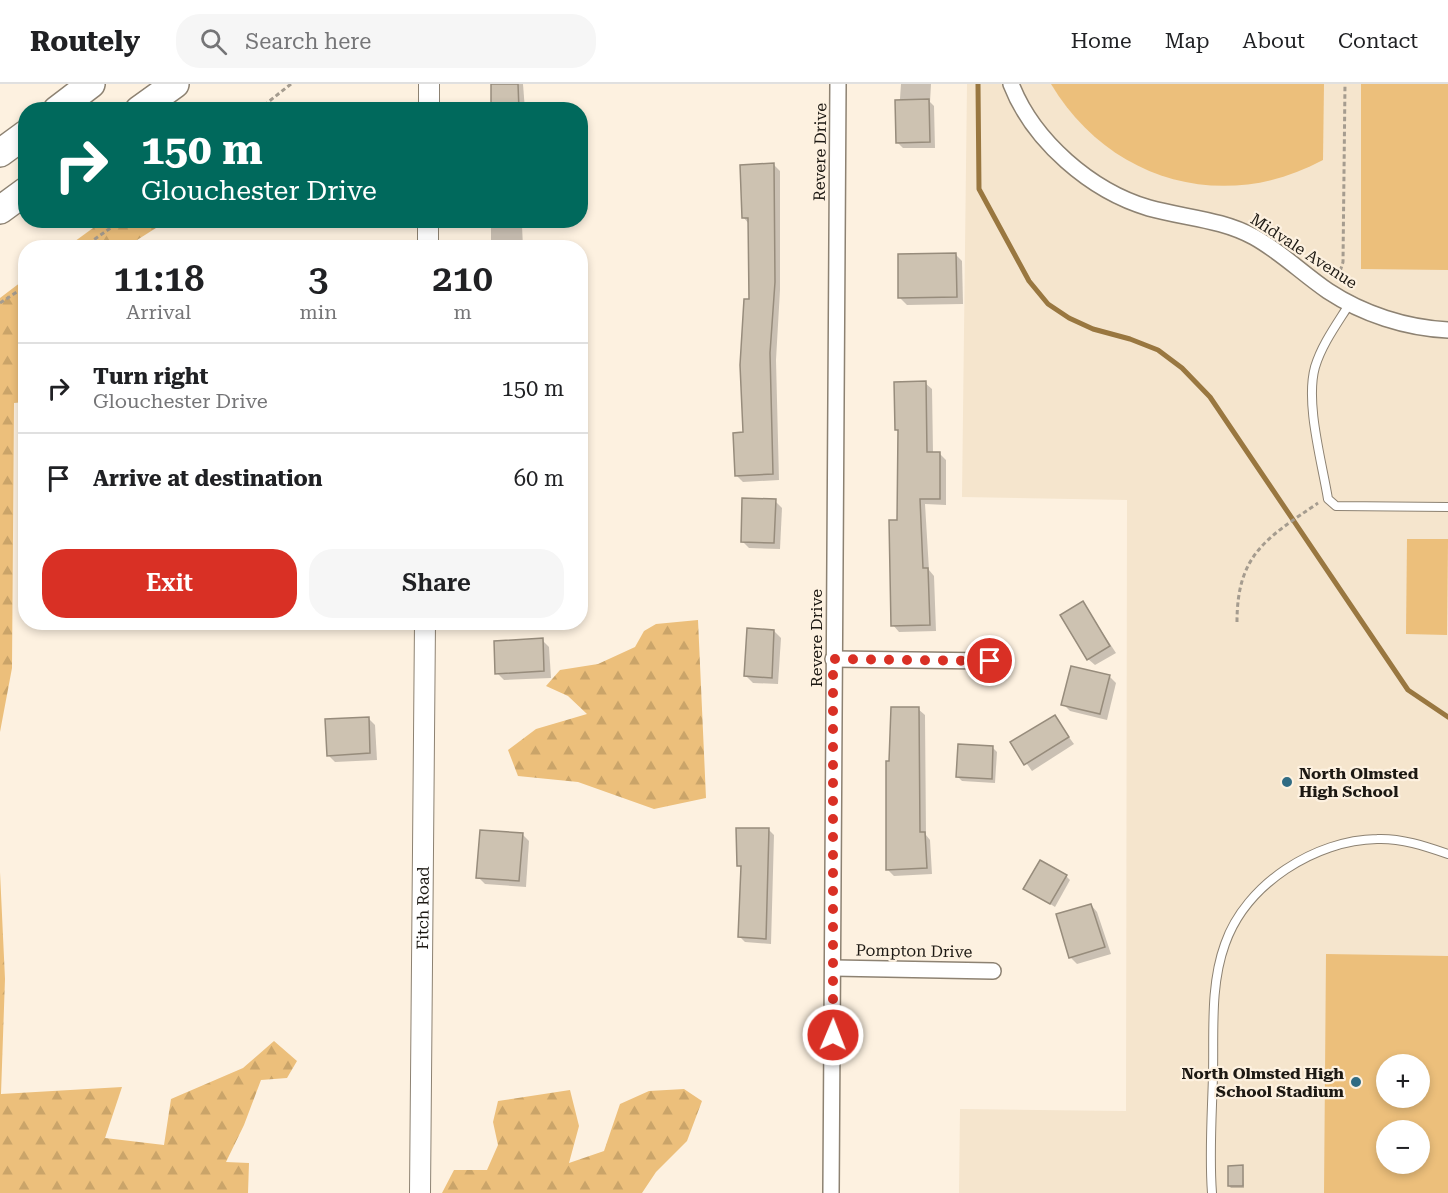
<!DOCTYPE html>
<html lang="en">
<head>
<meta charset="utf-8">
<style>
  :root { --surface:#fff; --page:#f6f6f6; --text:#202124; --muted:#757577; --line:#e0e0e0; --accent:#d93025 }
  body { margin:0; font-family:"Roboto Serif",serif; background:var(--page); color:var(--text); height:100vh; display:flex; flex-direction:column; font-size:22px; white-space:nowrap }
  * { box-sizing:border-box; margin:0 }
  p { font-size:20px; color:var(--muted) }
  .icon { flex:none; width:33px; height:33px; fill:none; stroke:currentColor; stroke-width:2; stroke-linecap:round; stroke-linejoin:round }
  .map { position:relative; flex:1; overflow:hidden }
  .side { position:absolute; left:18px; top:156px; width:570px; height:390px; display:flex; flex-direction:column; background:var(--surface); border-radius:24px; box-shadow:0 3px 9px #0003 }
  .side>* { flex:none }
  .banner { position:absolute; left:18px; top:18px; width:570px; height:126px; border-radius:24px; box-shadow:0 3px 9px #0003; background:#00695c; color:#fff; overflow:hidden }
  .buttons { position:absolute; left:1376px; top:970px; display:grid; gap:12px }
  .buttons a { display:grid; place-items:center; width:54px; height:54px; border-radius:50%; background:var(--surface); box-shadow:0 3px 9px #0003; font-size:30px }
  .pin { position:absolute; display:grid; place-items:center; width:51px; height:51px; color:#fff; margin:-26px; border:3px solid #fff; border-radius:50%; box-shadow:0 2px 6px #0007 }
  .me { position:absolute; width:66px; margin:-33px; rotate:1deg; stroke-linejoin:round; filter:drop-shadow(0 0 4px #0008) }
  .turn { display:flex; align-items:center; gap:21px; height:126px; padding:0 24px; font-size:27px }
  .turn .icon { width:78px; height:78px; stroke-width:2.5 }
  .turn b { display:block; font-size:42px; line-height:51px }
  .eta { display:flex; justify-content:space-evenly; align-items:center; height:102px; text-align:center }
  .eta b { font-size:36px; font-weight:600; line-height:42px }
  .action { display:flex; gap:12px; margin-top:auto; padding:12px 24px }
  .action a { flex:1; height:69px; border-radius:24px; background:var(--accent); color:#fff; font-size:24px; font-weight:600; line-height:69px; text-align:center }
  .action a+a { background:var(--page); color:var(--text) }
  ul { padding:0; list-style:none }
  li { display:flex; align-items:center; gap:18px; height:90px; padding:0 24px; border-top:2px solid var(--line) }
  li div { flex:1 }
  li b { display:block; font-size:22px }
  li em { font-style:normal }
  header { display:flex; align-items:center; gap:36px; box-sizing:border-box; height:84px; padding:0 30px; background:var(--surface); border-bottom:2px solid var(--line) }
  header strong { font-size:28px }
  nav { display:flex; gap:33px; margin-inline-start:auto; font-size:21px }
  .search { width:420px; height:54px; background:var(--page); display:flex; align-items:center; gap:15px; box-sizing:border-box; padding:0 21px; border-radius:24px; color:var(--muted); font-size:22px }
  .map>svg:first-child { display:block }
  .built { fill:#f5e5cd; fill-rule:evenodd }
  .forest { fill:url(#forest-firs) }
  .pitch { fill:#ecbf7b; fill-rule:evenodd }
  .shadow { fill:#0003 }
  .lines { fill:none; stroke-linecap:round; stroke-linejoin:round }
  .stream { stroke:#997740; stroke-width:5 }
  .building { fill:#cdc2b1; stroke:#978c7c; stroke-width:1.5 }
  .service-casing { stroke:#8d8272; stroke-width:10 }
  .minor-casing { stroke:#8d8272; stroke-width:18 }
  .tertiary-casing { stroke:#8d8272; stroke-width:22 }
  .motorway-casing { stroke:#8d8272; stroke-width:30 }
  .path { stroke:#a59c8f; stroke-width:3; stroke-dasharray:4.5 3; stroke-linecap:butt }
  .service { stroke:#fff; stroke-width:8 }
  .minor { stroke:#fff; stroke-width:15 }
  .tertiary { stroke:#fff; stroke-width:20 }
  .motorway { stroke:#fff; stroke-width:27 }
  .route { stroke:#d93025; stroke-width:10; stroke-dasharray:0 18 }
  .poi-dot { fill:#306b83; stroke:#fdf1e0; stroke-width:2 }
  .labels { text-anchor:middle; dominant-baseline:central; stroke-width:4.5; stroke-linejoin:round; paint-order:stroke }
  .street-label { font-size:16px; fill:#1d1913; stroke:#fdf1e0 }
  .poi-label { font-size:16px; font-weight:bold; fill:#1d1913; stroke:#fdf1e0; text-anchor:start }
</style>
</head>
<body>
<header>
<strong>Routely</strong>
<div class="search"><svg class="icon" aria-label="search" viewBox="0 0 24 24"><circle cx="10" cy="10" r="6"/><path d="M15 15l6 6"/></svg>Search here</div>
<nav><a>Home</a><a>Map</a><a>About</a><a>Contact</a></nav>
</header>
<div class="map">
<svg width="1448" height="1109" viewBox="0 0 1448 1109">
  <defs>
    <pattern id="forest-firs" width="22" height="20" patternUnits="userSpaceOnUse" patternTransform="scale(1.5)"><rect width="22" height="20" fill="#ecbf7b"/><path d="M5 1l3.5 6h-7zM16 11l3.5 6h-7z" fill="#caa469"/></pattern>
  </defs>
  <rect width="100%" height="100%" fill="#fdf1e0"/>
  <path class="built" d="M967,0H1448V1109H959L960,1025L1126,1027L1127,416L962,413ZM1386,981H1419V1014H1386ZM1386,1047H1419V1080H1386Z"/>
  <g class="forest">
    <polygon points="104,136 167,136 167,137 126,163 67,163"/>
    <polygon points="25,195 25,318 14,319 12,584 0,648 0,214"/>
    <polygon points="698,536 706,714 654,725 578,698 518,692 508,666 536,645 587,630 568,612 546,602 560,586 598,580 635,563 644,547 656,540"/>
    <polygon points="0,788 5,895 1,1010 122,1003 105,1054 164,1061 171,1015 243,984 274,957 297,977 287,994 261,996 244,1041 226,1078 249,1079 248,1109 0,1109"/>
    <polygon points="684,1005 702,1017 687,1057 656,1088 642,1109 442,1109 454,1086 487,1086 498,1061 493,1038 498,1017 570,1006 579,1042 569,1079 604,1067 620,1020 649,1007"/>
  </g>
  <g class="pitch">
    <path d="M1051,0H1324L1323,76C1223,130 1109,97 1051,0Z"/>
    <polygon points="1361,0 1448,0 1448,186 1361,185"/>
    <polygon points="1407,455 1448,455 1447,551 1406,550"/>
    <path d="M1326,870L1448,872V1109H1324ZM1386,981H1419V1014H1386ZM1386,1047H1419V1080H1386Z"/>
  </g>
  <g class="shadow">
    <polygon points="492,0 523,0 525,26 493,26"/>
    <polygon points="901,0 931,0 930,18 934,22 935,64 903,64 897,58"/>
    <polygon points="774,81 780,87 780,206 776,276 779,396 743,398 736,391 744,350 751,217 749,140 744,134"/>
    <polygon points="491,136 527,136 527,141 522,141 523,164 491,164"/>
    <polygon points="955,170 962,177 963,220 907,221 900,214"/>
    <polygon points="925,299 932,305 933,369 939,369 946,376 946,421 925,420 929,486 934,492 936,547 899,548 893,541 899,437 899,348 896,345"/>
    <polygon points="775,417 782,424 780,465 749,464 742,457"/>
    <polygon points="1083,519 1116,569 1095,581 1088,575"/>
    <polygon points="774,547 781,554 778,600 753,599 746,592"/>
    <polygon points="542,556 549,563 551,594 504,596 497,589"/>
    <polygon points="1109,592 1116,599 1107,636 1070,627 1063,620"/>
    <polygon points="918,625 925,631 926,751 930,756 932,790 894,792 888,786 891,679"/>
    <polygon points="1054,633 1074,660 1032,687 1012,659"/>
    <polygon points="368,634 375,641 377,676 335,678 328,671"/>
    <polygon points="992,663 997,668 995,699 962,697 958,693"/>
    <polygon points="768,745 774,751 771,860 745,858 739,852 742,785 739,781"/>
    <polygon points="523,751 529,757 526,803 485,800 478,793"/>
    <polygon points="1066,792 1070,796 1055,823 1025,804"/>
    <polygon points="1091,821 1097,828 1111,870 1077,880 1070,873"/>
    <polygon points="1243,1083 1244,1104 1231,1104 1229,1102"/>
  </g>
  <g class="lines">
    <polyline class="stream" points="978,0 979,105 1029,197 1048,220 1069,234 1093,245 1130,255 1158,266 1182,284 1210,313 1408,606 1448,633"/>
  </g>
  <g class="building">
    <polygon points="491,0 518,0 519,26 491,26"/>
    <polygon points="929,15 930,58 896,59 895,16"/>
    <polygon points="774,79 775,198 770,269 773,390 735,392 733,349 743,348 740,281 744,215 749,215 748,134 742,134 740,81"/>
    <polygon points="956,169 957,213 898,214 898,170"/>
    <polygon points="926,297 927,368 940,368 940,415 920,415 923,484 928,484 930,541 891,542 889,436 897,436 898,346 895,346 894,298"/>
    <polygon points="742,414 776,415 774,459 741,458"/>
    <polygon points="1083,517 1110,562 1087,576 1060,531"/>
    <polygon points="747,544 774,546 772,594 744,592"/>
    <polygon points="543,554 544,587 495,590 494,557"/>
    <polygon points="1071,582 1110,591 1100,630 1061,621"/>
    <polygon points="891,623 919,623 920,748 925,748 927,784 886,786 886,677 889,677"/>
    <polygon points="1055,631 1069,653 1024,681 1010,658"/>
    <polygon points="369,633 370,669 327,672 325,635"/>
    <polygon points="958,660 993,662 992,695 956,693"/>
    <polygon points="736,744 769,744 766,855 738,853 741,782 737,782"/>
    <polygon points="480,746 523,749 519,797 476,794"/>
    <polygon points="1040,776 1067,791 1050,820 1023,805"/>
    <polygon points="1091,820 1105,863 1069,874 1056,830"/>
    <polygon points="1243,1081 1243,1102 1228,1102 1228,1082"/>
  </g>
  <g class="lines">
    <defs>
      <g id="service">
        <path d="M1350,219C1337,240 1322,260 1315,283C1305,319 1322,378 1328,415L1336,422L1448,423"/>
        <path d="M1212,1109C1209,1070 1212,1030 1213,991C1214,948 1210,901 1225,860C1246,800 1315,756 1377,755C1401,754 1425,762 1448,770"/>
      </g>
      <g id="minor">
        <path d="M1011,0C1033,57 1091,107 1149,124C1185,134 1221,135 1254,153C1281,168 1303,190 1328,207C1363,230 1406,244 1448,246"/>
        <polyline points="833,575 990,577"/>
        <polyline points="834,884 993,887"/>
        <polyline points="831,1109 838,0"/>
      </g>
      <g id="tertiary">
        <polyline points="429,26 429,0"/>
        <polyline points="428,164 428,136"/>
        <path id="s1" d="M420,1109L425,538"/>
      </g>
      <g id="motorway">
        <polyline points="57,26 91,0"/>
        <polyline points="139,26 175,0"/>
        <polyline points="0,69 26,50"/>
        <polyline points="0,126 26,107"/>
      </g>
    </defs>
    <use href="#service" class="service-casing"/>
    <use href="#minor" class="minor-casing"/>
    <use href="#tertiary" class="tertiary-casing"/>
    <use href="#motorway" class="motorway-casing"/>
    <g class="path">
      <polyline points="258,26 291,0"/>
      <polyline points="82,164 122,136"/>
      <polyline points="1338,194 1343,178 1345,0"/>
      <polyline points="0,219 26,202"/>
      <path d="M1237,538C1237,470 1267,454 1318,419"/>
    </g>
    <use href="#service" class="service"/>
    <use href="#minor" class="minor"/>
    <use href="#tertiary" class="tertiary"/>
    <use href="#motorway" class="motorway"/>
  </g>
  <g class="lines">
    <polyline class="route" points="833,951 833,575 990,577"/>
  </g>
  <g class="poi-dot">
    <circle cx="1287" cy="698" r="6"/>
    <circle cx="1356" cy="998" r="6"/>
  </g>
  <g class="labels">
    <g class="street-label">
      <text transform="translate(820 68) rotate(-89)">Revere Drive</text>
      <text transform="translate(1304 167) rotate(33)">Midvale Avenue</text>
      <text transform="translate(816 554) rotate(-90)">Revere Drive</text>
      <text stroke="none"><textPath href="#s1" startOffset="285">Fitch Road</textPath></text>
      <text transform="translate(914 867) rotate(1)">Pompton Drive</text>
    </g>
    <g class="poi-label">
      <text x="1299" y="689">North Olmsted<tspan x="1299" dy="18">High School</tspan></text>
      <text x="1344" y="989" text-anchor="end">North Olmsted High<tspan x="1344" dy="18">School Stadium</tspan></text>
    </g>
  </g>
</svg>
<div class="buttons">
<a>+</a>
<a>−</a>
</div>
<div class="pin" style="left:990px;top:577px;background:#d93025"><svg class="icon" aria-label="arrive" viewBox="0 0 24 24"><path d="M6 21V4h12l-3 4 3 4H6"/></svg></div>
<svg class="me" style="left:833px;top:951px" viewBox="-20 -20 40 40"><circle r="17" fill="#d93025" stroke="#fff" stroke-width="3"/><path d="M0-11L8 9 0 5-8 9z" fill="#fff"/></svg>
<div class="banner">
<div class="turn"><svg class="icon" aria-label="right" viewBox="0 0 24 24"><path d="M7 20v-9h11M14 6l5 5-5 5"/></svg><div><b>150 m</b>Glouchester Drive</div></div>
</div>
<section class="side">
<div class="eta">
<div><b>11:18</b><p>Arrival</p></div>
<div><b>3</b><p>min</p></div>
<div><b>210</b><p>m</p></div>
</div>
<ul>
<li><svg class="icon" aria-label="right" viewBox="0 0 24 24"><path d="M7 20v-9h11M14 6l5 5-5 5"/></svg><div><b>Turn right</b><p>Glouchester Drive</p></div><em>150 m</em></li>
<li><svg class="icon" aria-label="arrive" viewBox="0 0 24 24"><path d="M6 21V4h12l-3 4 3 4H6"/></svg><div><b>Arrive at destination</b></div><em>60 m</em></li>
</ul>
<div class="action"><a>Exit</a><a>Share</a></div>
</section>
</div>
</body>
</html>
